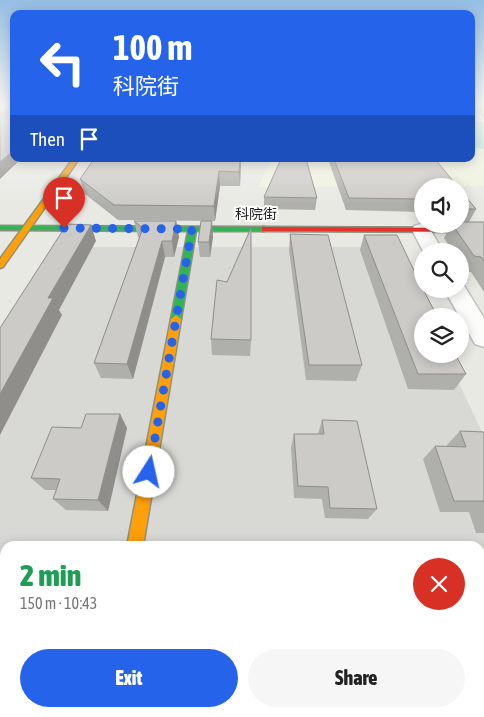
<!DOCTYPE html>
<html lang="en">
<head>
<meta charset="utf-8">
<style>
  :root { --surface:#fff; --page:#f6f6f6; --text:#222; --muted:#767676; --accent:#2563eb }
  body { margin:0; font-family:"Asap Condensed","Noto Sans SC",sans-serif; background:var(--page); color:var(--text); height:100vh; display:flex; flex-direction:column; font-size:19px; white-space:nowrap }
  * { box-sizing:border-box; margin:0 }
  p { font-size:16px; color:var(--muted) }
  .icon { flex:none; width:28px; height:28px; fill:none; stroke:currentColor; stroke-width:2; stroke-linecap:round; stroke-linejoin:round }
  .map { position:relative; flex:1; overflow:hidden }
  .details { position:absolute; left:0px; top:541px; width:485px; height:176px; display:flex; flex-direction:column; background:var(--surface); border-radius:15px 15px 0 0; box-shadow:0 2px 12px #0003 }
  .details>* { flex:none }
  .guide { position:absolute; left:10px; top:10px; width:465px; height:152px; border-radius:10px; box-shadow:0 2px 12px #0003; background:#2563eb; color:#fff; overflow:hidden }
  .controls { position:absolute; left:414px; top:178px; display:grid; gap:10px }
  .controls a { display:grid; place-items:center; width:55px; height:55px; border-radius:50%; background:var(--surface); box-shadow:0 2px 12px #0003; font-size:25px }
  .pin { position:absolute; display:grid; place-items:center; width:42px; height:42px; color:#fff; margin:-51px -21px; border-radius:50% 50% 50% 0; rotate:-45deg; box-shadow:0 0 5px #0007 }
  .pin .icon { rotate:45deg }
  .me { position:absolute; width:55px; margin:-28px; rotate:10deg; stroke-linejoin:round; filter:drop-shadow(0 0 4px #0008) }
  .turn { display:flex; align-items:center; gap:18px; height:105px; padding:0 20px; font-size:22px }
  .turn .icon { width:65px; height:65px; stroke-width:2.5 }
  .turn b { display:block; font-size:35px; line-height:42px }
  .then { display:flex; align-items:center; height:48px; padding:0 20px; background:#0003; gap:10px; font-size:19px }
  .round { display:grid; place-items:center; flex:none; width:52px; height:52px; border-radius:26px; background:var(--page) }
  .overview { display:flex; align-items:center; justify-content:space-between; height:85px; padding:0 20px }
  h1 { font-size:30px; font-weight:800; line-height:38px; color:#1e9e55 }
  .primary-button { display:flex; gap:10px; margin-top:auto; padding:10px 20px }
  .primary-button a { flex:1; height:58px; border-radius:30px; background:var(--accent); color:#fff; font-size:20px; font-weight:800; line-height:58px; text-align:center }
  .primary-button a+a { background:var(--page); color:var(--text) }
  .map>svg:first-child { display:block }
  .residential { fill:#d8d8d5; fill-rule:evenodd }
  .education { fill:#f0f4de }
  .pitch { fill:#b0dfd3 }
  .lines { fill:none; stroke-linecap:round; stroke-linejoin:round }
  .street-casing { stroke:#c0c0be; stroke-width:3 }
  .fast-casing { stroke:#8d927e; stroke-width:3 }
  .slow-casing { stroke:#8d927e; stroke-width:3 }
  .jam-casing { stroke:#8d927e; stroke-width:3 }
  .street { fill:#fcfcfb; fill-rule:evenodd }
  .fast { fill:#30b455; fill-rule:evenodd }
  .slow { fill:#ff9f0a; fill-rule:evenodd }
  .jam { fill:#e5322d; fill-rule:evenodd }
  .wall { fill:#afafab }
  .shaded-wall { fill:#8f8e8b }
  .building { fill:#cccbc7; stroke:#8f8e8b }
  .route { stroke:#2563eb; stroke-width:9; stroke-dasharray:0 16.2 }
  .labels { text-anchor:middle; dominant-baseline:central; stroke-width:4; stroke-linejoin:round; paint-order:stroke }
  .far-street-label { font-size:14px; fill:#1b1b1b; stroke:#fff }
</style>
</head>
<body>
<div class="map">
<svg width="484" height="717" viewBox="0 0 484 717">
  <rect width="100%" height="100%" fill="#e9e9e4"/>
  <path class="residential" d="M52,247H394L422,316V354H445L484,436V717H0V336ZM5,546H480V712H5Z"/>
  <polygon class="education" points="471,119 484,120 484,186 258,187 272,159 471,159"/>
  <polygon class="pitch" points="471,121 484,122 484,149 471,147"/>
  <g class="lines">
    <defs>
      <g id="street">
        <polygon points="421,224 428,226 443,251 423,251 412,230 414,226"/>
        <polygon points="460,283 463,284 484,318 484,347 475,344 444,289 460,289"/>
        <polygon points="82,712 130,712 129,717 81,717"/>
      </g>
      <polygon id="fast" points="0,226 265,227 269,229 265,231 196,231 181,319 176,323 171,319 188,231 0,230"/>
      <g id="slow">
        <polygon points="73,159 79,159 3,267 0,268 0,259"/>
        <polygon points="176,315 181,319 143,546 127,546 171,319"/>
      </g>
      <polygon id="jam" points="262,227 484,228 484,232 265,231 262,231"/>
    </defs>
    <use href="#street" class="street-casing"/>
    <use href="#fast" class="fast-casing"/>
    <use href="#slow" class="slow-casing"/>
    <use href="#jam" class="jam-casing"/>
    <use href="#street" class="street"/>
    <use href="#fast" class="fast"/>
    <use href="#slow" class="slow"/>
    <use href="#jam" class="jam"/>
  </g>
  <g class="wall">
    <polygon points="471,105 484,105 484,117 471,106"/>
    <polygon points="241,159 240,186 220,186 215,221 118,220 85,194 80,179"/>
    <polygon points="281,159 313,159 307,161 317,198 315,210 264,209 264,197"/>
    <polygon points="328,159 435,159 422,186 422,212 346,210"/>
    <polygon points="460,190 476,209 469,222 460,222"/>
    <polygon points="134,221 176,221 179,237 174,257 165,257 133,379 101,378 94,363 139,238 138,237"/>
    <polygon points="484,222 484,292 471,272 465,272 460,264 460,251 452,251 444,238 451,224"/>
    <polygon points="290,234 362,365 356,381 306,380 289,250"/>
    <polygon points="364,235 466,374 454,390 408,389 360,250"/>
    <polygon points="213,237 210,257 200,257 198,242"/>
    <polygon points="211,339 251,340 250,356 212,355"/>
    <polygon points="120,414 127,428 108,511 66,510 53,499 56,490 45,490 31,478 81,428"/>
    <polygon points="322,420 377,509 368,519 325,518 322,499 294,498 291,448 294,434 318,434"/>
    <polygon points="460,431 484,432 484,533 476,533 469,512 440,512 423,459 435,446 447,446 447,445"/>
    <polygon points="482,638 484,638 484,645"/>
    <polygon points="356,712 450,712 451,717 357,717"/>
  </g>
  <g class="shaded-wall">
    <polygon points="14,150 14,159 21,159 0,179 0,162"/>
    <polygon points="240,159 241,159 240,186 239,172"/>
    <polygon points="219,171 220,186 215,221 214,206"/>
    <polygon points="176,221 179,237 174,257 172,241"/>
    <polygon points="212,221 213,237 210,257 209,242"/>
    <polygon points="91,225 96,241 59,310 62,315 0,435 0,394 48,298"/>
    <polygon points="162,241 165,257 133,379 127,364"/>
    <polygon points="120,414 127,428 108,511 98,500"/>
    <polygon points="13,712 32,712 31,717 12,717"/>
  </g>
  <g class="building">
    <polygon points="13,105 14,150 0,162 0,114"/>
    <polygon points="94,159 240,159 239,172 219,171 214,206 114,205 80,179"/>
    <polygon points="281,159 306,159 317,198 264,197"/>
    <polygon points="334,159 435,159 457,186 422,186 422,199 349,198"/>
    <polygon points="460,190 476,209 460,209"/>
    <polygon points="134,221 176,221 172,241 162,241 127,364 94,363 143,228"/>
    <polygon points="201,221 212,221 209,242 198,242"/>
    <polygon points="460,222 484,222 484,261 481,257 474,256 452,224 460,224"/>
    <polygon points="67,224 91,225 48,298 53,298 0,394 0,328"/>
    <polygon points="251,228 251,340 211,339 217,280 227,282"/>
    <polygon points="290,234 328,235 362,365 309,365"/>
    <polygon points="364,235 397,235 422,287 422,289 423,289 437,316 422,316 422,354 455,354 466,374 418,374"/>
    <polygon points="86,414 120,414 98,500 53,499 60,479 31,478 52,427 81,428"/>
    <polygon points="322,420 357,421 377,509 330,508 328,487 298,486 294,434 324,434"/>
    <polygon points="460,431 484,432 484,501 454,501 435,446 466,447"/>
    <polygon points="0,575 5,575 5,712 13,712 12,717 0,717"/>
    <polygon points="137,712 223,712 223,717 136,717"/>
    <polygon points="367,712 450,712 451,717 367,717"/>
  </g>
  <linearGradient id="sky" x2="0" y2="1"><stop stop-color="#95bee3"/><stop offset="0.51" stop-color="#f5f5f3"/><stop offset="1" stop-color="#f5f5f3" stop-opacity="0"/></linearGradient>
  <rect width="484" height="205" fill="url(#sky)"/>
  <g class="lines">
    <polyline class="route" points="64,228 192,229 149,472"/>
  </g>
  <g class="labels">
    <g class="far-street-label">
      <text x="256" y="214">科院街</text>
    </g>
  </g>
</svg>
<div class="controls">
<a><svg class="icon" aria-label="sound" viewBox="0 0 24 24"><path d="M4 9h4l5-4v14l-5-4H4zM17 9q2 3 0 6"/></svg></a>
<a><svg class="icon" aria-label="search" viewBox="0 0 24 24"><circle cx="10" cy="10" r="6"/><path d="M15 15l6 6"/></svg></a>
<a><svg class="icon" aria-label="layers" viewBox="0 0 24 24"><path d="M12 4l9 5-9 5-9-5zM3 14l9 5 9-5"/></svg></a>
</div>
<div class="pin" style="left:64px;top:228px;background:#d93025"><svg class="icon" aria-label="arrive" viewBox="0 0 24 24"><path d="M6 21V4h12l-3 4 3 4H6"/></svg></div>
<svg class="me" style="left:149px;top:472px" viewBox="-20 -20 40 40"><circle r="19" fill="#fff"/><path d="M0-13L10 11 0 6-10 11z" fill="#2563eb"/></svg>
<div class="guide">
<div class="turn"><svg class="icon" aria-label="left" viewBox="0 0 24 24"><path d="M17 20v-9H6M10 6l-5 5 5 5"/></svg><div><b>100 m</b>科院街</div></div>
<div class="then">Then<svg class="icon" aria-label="arrive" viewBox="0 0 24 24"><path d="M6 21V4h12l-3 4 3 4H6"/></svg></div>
</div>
<section class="details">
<div class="overview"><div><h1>2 min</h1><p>150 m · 10:43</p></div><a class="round" style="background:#d93025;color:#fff"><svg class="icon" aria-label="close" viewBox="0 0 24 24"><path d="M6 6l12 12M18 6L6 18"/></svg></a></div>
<div class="primary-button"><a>Exit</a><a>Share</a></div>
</section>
</div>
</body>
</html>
